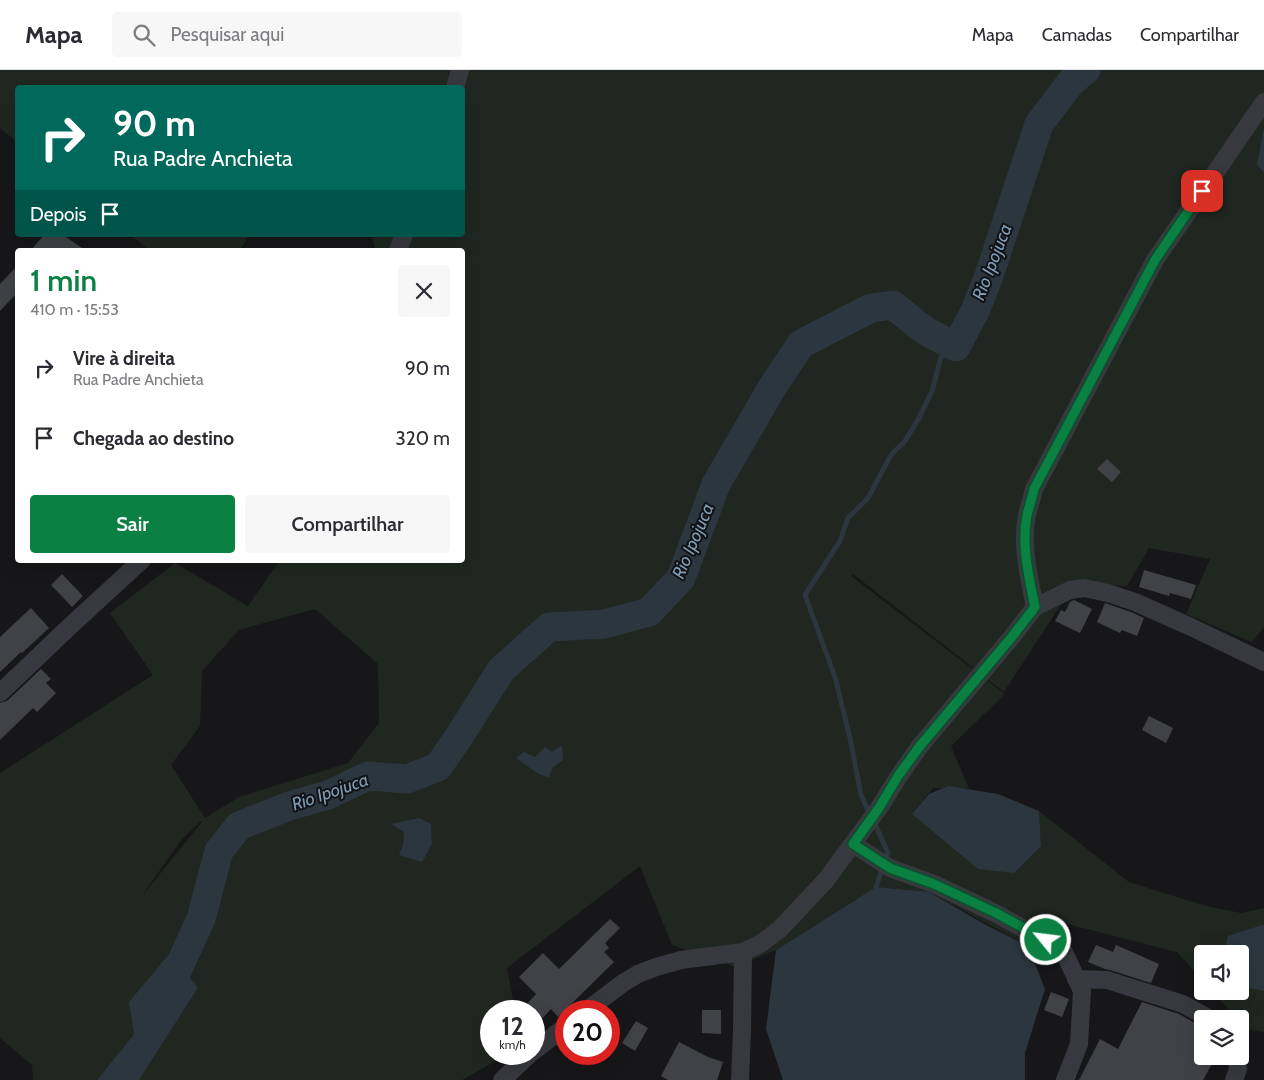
<!DOCTYPE html>
<html lang="pt">
<head>
<meta charset="utf-8">
<style>
  :root { --surface:#fff; --page:#f7f7f7; --text:#2b2b33; --muted:#7c7c81; --line:#e1e1e2; --accent:#0b8043 }
  body { margin:0; font-family:Cabin,sans-serif; background:var(--page); color:var(--text); height:100vh; display:flex; flex-direction:column; font-size:19px; white-space:nowrap }
  * { box-sizing:border-box; margin:0 }
  p { font-size:16px; color:var(--muted) }
  .icon { flex:none; width:28px; height:28px; fill:none; stroke:currentColor; stroke-width:2; stroke-linecap:round; stroke-linejoin:round }
  .map { position:relative; flex:1; overflow:hidden }
  .drawer { position:absolute; left:15px; top:178px; width:450px; height:315px; display:flex; flex-direction:column; background:var(--surface); border-radius:5px; box-shadow:0 5px 20px #0002 }
  .drawer>* { flex:none }
  .top-card { position:absolute; left:15px; top:15px; width:450px; height:152px; border-radius:5px; box-shadow:0 5px 20px #0002; background:#00695c; color:#fff; overflow:hidden }
  .buttons { position:absolute; left:1194px; top:875px; display:grid; gap:10px }
  .buttons a { display:grid; place-items:center; width:55px; height:55px; border-radius:5px; background:var(--surface); box-shadow:0 5px 20px #0002; font-size:25px }
  .speed { position:absolute; left:480px; top:930px; display:flex; gap:10px; font-size:25px; font-weight:700; text-align:center }
  .speed>* { display:grid; place-content:center; width:65px; height:65px; border-radius:50%; background:var(--surface); box-shadow:0 5px 20px #0002; line-height:1 }
  .speed small { font-size:12px; font-weight:400 }
  .speed .limit { border:8px solid #d22; background:#fff; color:#111 }
  .pin { position:absolute; display:grid; place-items:center; width:42px; height:42px; color:#fff; margin:-21px; border-radius:10px; box-shadow:0 2px 8px #0006 }
  .me { position:absolute; width:55px; margin:-28px; rotate:299deg; stroke-linejoin:round; filter:drop-shadow(0 0 4px #0008) }
  .turn { display:flex; align-items:center; gap:18px; height:105px; padding:0 15px; font-size:22px }
  .turn .icon { width:65px; height:65px; stroke-width:2.5 }
  .turn b { display:block; font-size:35px; line-height:42px }
  .then { display:flex; align-items:center; height:48px; padding:0 15px; background:#0003; gap:10px; font-size:19px }
  .round { display:grid; place-items:center; flex:none; width:52px; height:52px; border-radius:5px; background:var(--page) }
  .overview { display:flex; align-items:center; justify-content:space-between; height:85px; padding:0 15px }
  h1 { font-size:30px; font-weight:600; line-height:38px; color:var(--accent) }
  .action { display:flex; gap:10px; margin-top:auto; padding:10px 15px }
  .action a { flex:1; height:58px; border-radius:5px; background:var(--accent); color:#fff; font-size:20px; font-weight:600; line-height:58px; text-align:center }
  .action a+a { background:var(--page); color:var(--text) }
  ul { padding:0; list-style:none }
  li { display:flex; align-items:center; gap:15px; height:70px; padding:0 15px }
  li div { flex:1 }
  li b { display:block; font-size:19px }
  li em { font-style:normal }
  header { display:flex; align-items:center; gap:30px; box-sizing:border-box; height:70px; padding:0 25px; background:var(--surface); border-bottom:1px solid var(--line) }
  header strong { font-size:24px }
  nav { display:flex; gap:28px; margin-inline-start:auto; font-size:18px }
  .search { width:350px; height:45px; background:var(--page); display:flex; align-items:center; gap:12px; box-sizing:border-box; padding:0 18px; border-radius:5px; color:var(--muted); font-size:19px }
  .map>svg:first-child { display:block }
  .green { fill:#1f2720; fill-rule:evenodd }
  .water { fill:#2c363e }
  .lines { fill:none; stroke-linecap:round; stroke-linejoin:round }
  .stream { stroke:#2c363e; stroke-width:5 }
  .river { stroke:#2c363e; stroke-width:29 }
  .building { fill:#414246 }
  .minor { stroke:#38393e; stroke-width:18 }
  .route-casing { stroke:#07532c; stroke-width:12 }
  .route { stroke:#0b8043; stroke-width:9 }
  .labels { text-anchor:middle; dominant-baseline:central; stroke-width:4; stroke-linejoin:round; paint-order:stroke }
  .water-label { font-size:18px; font-style:italic; fill:#7e9db6; stroke:#121214 }
</style>
</head>
<body>
<header>
<strong>Mapa</strong>
<div class="search"><svg class="icon" aria-label="search" viewBox="0 0 24 24"><circle cx="10" cy="10" r="6"/><path d="M15 15l6 6"/></svg>Pesquisar aqui</div>
<nav><a>Mapa</a><a>Camadas</a><a>Compartilhar</a></nav>
</header>
<div class="map">
<svg width="1264" height="1010" viewBox="0 0 1264 1010">
  <rect width="100%" height="100%" fill="#171719"/>
  <g class="green">
    <path d="M0,0H1264V557L1252,572L1186,544L1210,489L1149,478L1127,516L1075,513L1004,622L853,504L851,506L1005,624L951,676L969,719L933,718L912,744L1041,776L1039,741L1129,812L1206,836L1241,843L1264,838V962L1246,959L1240,952V949H1237L1212,921H1240V884H1202V910L1177,882L1055,851L1028,876L929,822L856,829L776,880L735,897L672,875L640,796L507,898L515,941H491V984H508L462,1010H139L198,918L134,964L97,1010H33L32,995L0,968V703L153,605L110,543L175,493L248,536L280,490H462V180H376L371,165H462V18H18L17,72L0,58ZM315,539L378,594L379,653L348,693L239,727L205,748L171,695L200,656L202,601L239,560ZM201,751L202,752L141,827L182,769Z"/>
    <polygon points="131,165 249,165 240,180 149,180"/>
  </g>
  <g class="water">
    <polygon points="1264,58 1264,103 1257,95"/>
    <polygon points="562,675 563,690 553,697 549,708 537,703 516,688 524,682 535,687 545,677 552,682"/>
    <polygon points="948,716 998,724 1039,741 1041,776 1014,803 978,799 912,744 929,724"/>
    <polygon points="419,748 431,754 432,774 422,792 399,785 403,775 404,762 391,754"/>
    <polygon points="876,817 929,822 986,855 1028,876 1045,919 1025,983 1025,1010 783,1010 766,959 776,880"/>
    <polygon points="1262,855 1264,856 1264,921 1240,916 1240,884 1224,884 1228,866"/>
    <polygon points="170,883 198,918 139,1010 97,1010 134,964 129,932"/>
  </g>
  <g class="lines">
    <g class="stream">
      <polyline points="870,745 861,725 850,668 835,607 805,525 840,471 848,448 868,428 891,385 905,371 919,348 932,321 941,287 956,277"/>
      <polyline points="874,752 888,783 876,817"/>
    </g>
    <polyline class="river" points="164,929 201,849 219,781 239,756 289,736 328,725 368,706 407,709 438,697 460,665 501,600 549,557 604,554 649,542 681,508 716,414 773,316 801,274 871,238 893,235 924,260 956,277 975,241 989,206 1039,54 1071,12 1086,0"/>
  </g>
  <g class="building">
    <polygon points="44,165 63,165 85,180 31,180"/>
    <polygon points="18,195 18,222 0,241 0,214"/>
    <polygon points="1107,389 1121,402 1112,412 1097,399"/>
    <polygon points="1144,500 1196,515 1191,529 1170,523 1169,526 1139,517"/>
    <polygon points="62,504 83,526 72,537 51,515"/>
    <polygon points="1074,530 1092,539 1080,563 1055,551 1061,540 1065,542 1070,532"/>
    <polygon points="1105,533 1131,542 1144,548 1137,566 1122,560 1120,563 1097,552"/>
    <polygon points="31,538 49,558 22,583 21,582 0,602 0,567"/>
    <polygon points="41,599 51,609 46,613 56,623 37,642 33,638 0,670 0,633 7,631"/>
    <polygon points="1149,646 1173,658 1166,673 1142,660"/>
    <polygon points="610,849 620,858 605,873 609,878 604,882 614,892 558,947 551,939 540,951 534,945 534,941 530,941 525,936 536,924 519,907 543,883 559,899"/>
    <polygon points="1096,875 1113,882 1116,875 1159,894 1151,913 1110,900 1105,899 1088,892"/>
    <polygon points="1051,922 1069,929 1062,947 1044,940"/>
    <polygon points="1142,932 1179,944 1202,957 1202,974 1197,984 1213,992 1203,1010 1079,1010 1100,969 1118,979"/>
    <polygon points="702,940 721,940 721,964 702,963"/>
    <polygon points="636,951 648,958 635,981 622,973"/>
    <polygon points="679,972 708,987 723,992 717,1010 668,1010 661,1006"/>
  </g>
  <g class="lines">
    <g class="minor">
      <polyline points="455,18 460,0"/>
      <polyline points="398,180 404,165"/>
      <polyline points="1035,537 1070,520 1084,518 1108,523 1135,532 1191,557 1264,592"/>
      <polyline points="0,623 67,559 142,490"/>
      <polyline points="853,774 890,798 934,814 995,843 1063,880 1082,921 1079,974 1065,1010"/>
      <polyline points="1076,909 1107,910 1183,934 1210,949"/>
      <path d="M586,941L623,913L638,904L656,897L681,890L743,882L760,874L780,859L826,810L879,738L899,706L920,676L1011,568L1035,537C1029,507 1021,476 1027,445C1029,437 1032,428 1034,419L1155,190L1264,32"/>
      <polyline points="534,981 566,956"/>
      <polyline points="502,1010 530,984"/>
      <polyline points="740,1010 742,960 743,882"/>
      <polyline points="1234,1010 1238,999 1236,986"/>
    </g>
  </g>
  <g class="lines">
    <defs>
      <path id="route" d="M1046,870L996,843L934,814L890,798L853,774L879,738L898,706L920,676L1011,568L1035,537C1029,507 1021,476 1027,445C1029,437 1032,428 1034,419L1155,190L1202,121"/>
    </defs>
    <use href="#route" class="route-casing"/>
    <use href="#route" class="route"/>
  </g>
  <g class="labels">
    <g class="water-label">
      <text transform="translate(992 192) rotate(-69)">Rio Ipojuca</text>
      <text transform="translate(693 471) rotate(-67)">Rio Ipojuca</text>
      <text transform="translate(330 722) rotate(-19)">Rio Ipojuca</text>
    </g>
  </g>
</svg>
<div class="buttons">
<a><svg class="icon" aria-label="sound" viewBox="0 0 24 24"><path d="M4 9h4l5-4v14l-5-4H4zM17 9q2 3 0 6"/></svg></a>
<a><svg class="icon" aria-label="layers" viewBox="0 0 24 24"><path d="M12 4l9 5-9 5-9-5zM3 14l9 5 9-5"/></svg></a>
</div>
<div class="speed"><div>12<small>km/h</small></div><div class="limit">20</div></div>
<div class="pin" style="left:1202px;top:121px;background:#d93025"><svg class="icon" aria-label="arrive" viewBox="0 0 24 24"><path d="M6 21V4h12l-3 4 3 4H6"/></svg></div>
<svg class="me" style="left:1046px;top:870px" viewBox="-20 -20 40 40"><circle r="17" fill="#0b8043" stroke="#fff" stroke-width="3"/><path d="M0-11L8 9 0 5-8 9z" fill="#fff"/></svg>
<div class="top-card">
<div class="turn"><svg class="icon" aria-label="right" viewBox="0 0 24 24"><path d="M7 20v-9h11M14 6l5 5-5 5"/></svg><div><b>90 m</b>Rua Padre Anchieta</div></div>
<div class="then">Depois<svg class="icon" aria-label="arrive" viewBox="0 0 24 24"><path d="M6 21V4h12l-3 4 3 4H6"/></svg></div>
</div>
<section class="drawer">
<div class="overview"><div><h1>1 min</h1><p>410 m · 15:53</p></div><a class="round"><svg class="icon" aria-label="close" viewBox="0 0 24 24"><path d="M6 6l12 12M18 6L6 18"/></svg></a></div>
<ul>
<li><svg class="icon" aria-label="right" viewBox="0 0 24 24"><path d="M7 20v-9h11M14 6l5 5-5 5"/></svg><div><b>Vire à direita</b><p>Rua Padre Anchieta</p></div><em>90 m</em></li>
<li><svg class="icon" aria-label="arrive" viewBox="0 0 24 24"><path d="M6 21V4h12l-3 4 3 4H6"/></svg><div><b>Chegada ao destino</b></div><em>320 m</em></li>
</ul>
<div class="action"><a>Sair</a><a>Compartilhar</a></div>
</section>
</div>
</body>
</html>
